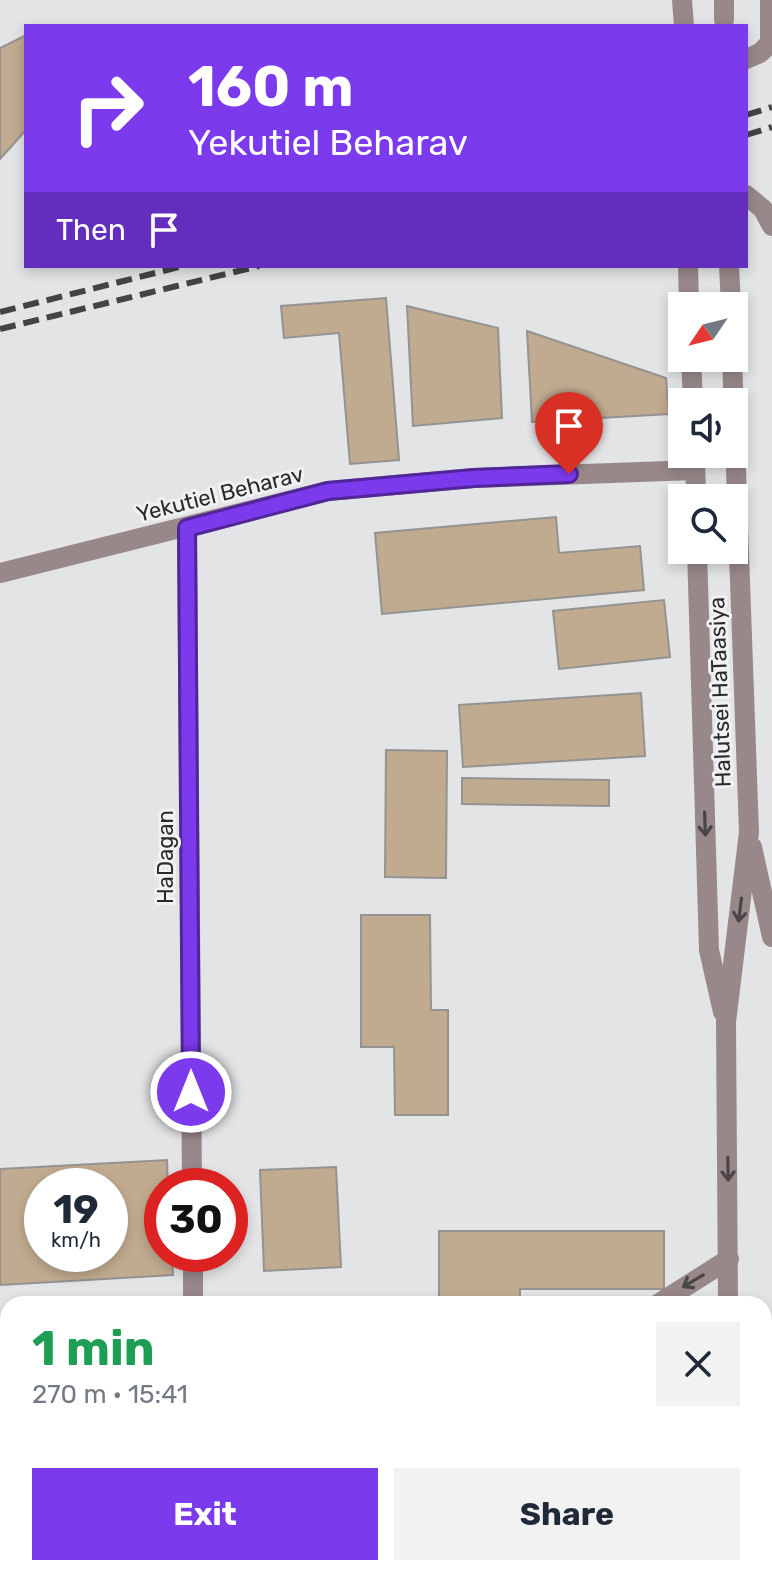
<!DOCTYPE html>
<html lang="en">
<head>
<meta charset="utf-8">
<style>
  :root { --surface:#fff; --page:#f2f2f3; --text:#1f2937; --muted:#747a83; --accent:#7c3aed }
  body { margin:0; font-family:Rubik,sans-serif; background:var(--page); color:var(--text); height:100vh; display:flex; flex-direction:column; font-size:30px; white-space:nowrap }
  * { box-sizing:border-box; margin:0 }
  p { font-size:26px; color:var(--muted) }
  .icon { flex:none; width:44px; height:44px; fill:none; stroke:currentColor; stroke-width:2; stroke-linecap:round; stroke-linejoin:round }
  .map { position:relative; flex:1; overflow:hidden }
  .sheet { position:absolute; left:0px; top:1296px; width:772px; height:280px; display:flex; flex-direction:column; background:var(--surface); border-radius:24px 24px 0 0; box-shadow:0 4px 12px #0003 }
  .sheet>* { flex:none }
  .top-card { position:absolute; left:24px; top:24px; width:724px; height:244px; border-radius:0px; box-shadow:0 4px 12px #0003; background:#7c3aed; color:#fff; overflow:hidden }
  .needle { width:52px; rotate:235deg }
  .tools { position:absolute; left:668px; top:292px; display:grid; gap:16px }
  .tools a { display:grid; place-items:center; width:80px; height:80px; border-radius:0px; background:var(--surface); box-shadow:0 4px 12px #0003; font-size:40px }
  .speed { position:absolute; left:24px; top:1168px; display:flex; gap:16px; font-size:40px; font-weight:700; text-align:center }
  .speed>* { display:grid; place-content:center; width:104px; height:104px; border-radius:50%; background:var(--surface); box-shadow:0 4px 12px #0003; line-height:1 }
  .speed small { font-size:20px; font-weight:400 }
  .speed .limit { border:12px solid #d22; background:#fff; color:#111 }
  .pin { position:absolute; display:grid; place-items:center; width:68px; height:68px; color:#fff; margin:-82px -34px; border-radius:50% 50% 50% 0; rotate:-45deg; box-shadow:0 0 8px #0007 }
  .pin .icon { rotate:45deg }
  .me { position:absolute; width:88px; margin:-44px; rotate:0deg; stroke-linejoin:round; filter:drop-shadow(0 0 6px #0008) }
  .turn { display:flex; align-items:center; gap:28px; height:168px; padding:0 32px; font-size:36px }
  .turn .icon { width:104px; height:104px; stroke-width:2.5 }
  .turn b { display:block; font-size:56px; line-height:68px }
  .then { display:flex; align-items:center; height:76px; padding:0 32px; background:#0003; gap:16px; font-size:30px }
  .round { display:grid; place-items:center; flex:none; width:84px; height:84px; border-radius:0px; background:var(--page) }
  .summary { display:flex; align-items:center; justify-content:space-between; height:136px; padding:0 32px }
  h1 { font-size:48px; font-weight:700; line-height:60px; color:#1e9e55 }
  .cta { display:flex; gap:16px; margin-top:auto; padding:16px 32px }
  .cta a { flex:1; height:92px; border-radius:0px; background:var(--accent); color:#fff; font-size:32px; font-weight:700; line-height:92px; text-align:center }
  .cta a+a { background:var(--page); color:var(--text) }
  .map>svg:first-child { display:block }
  .building { fill:#c1ab90; stroke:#949392; stroke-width:2; fill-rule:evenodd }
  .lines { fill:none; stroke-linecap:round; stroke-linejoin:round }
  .minor { stroke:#988889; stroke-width:20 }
  .rail { stroke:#444; stroke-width:6; stroke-dasharray:16 8; stroke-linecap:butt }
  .oneway { stroke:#4b4646 }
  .route-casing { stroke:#51269a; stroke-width:20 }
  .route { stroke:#7c3aed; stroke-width:14 }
  .labels { text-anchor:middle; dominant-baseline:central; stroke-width:6; stroke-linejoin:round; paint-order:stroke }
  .street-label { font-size:22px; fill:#2a2a2a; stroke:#f0f1f3 }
</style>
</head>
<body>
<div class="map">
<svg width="772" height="1576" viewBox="0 0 772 1576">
  <rect width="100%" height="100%" fill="#e3e4e5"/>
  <g class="building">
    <polygon points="26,35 26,130 0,159 0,48"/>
    <polygon points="386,298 399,460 350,464 339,333 284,338 281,306"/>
    <polygon points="407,306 498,328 502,418 413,426"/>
    <polygon points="527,331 666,378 669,414 532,422"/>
    <polygon points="556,517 559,553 640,546 644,590 382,614 375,533"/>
    <polygon points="664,600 670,657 559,669 553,611"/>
    <polygon points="641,693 645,756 463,767 459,705"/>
    <polygon points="386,750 447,751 446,878 385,877"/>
    <polygon points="462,778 609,780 609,806 462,804"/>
    <polygon points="361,915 430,915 431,1010 448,1010 448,1115 395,1115 394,1047 361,1047"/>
    <path d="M167,1160L168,1186H162V1254H172L173,1275L0,1285V1169ZM42,1186H110V1254H42Z"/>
    <polygon points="336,1167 341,1267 264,1271 260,1170"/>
    <polygon points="439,1231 664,1231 664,1289 520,1289 520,1304 439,1304"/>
    <rect x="440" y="1568" width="81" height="8"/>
    <rect x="635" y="1568" width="52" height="8"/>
  </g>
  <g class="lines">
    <g class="minor">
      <polyline points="682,0 684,26"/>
      <polyline points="724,0 724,20"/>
      <polyline points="746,59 760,53 770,43 770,0"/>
      <polyline points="746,195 763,209 772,226"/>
      <polyline points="688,266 689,306"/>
      <polyline points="729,266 731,306"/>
      <polyline points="691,358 693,402"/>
      <polyline points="695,454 696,498"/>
      <polyline points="187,528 192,1186"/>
      <polyline points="697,550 709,950 723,1012"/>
      <polyline points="0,573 328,491 474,478 695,470"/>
      <polyline points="752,847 772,937"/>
      <polyline points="193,1254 193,1304"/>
      <polyline points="658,1304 729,1259"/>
      <polyline points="728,1304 726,1022 749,832 732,358"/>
      <polyline points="195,1568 195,1576"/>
      <polyline points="723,1576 723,1568"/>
      <polyline points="766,1576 765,1536 772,1370"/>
    </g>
    <g class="rail">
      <polyline points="746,115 772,107"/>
      <polyline points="746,135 772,127"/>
      <polyline points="0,312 183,266"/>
      <polyline points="0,329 259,266"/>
    </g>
  </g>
  <defs><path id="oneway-shaft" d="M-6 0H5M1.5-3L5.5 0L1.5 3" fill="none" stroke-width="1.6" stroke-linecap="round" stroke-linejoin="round" transform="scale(2)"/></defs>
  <g class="oneway">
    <use href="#oneway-shaft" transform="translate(705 824) rotate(88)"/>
    <use href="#oneway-shaft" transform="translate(740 910) rotate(97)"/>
    <use href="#oneway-shaft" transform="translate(728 1169) rotate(89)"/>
    <use href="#oneway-shaft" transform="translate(693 1281) rotate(149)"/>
  </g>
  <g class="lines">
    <defs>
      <polyline id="route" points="191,1092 187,528 328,491 474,478 569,474"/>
    </defs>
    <use href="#route" class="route-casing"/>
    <use href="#route" class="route"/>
  </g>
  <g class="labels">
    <g class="street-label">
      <text transform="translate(220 494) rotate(-14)">Yekutiel Beharav</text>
      <text transform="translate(720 692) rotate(-92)">Halutsei HaTaasiya</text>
      <text transform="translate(165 857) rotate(-90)">HaDagan</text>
    </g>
  </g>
</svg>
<div class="tools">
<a><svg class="needle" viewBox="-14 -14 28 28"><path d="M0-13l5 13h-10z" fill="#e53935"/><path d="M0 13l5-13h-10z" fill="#747a83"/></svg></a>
<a><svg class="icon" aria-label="sound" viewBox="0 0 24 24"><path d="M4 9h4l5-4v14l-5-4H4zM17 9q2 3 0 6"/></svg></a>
<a><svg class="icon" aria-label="search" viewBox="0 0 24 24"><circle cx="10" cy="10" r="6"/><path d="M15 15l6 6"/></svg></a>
</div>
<div class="speed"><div>19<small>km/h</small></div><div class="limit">30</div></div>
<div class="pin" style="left:569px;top:474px;background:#d93025"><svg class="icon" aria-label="arrive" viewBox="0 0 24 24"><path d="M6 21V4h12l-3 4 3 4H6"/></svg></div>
<svg class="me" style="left:191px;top:1092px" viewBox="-20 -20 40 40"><circle r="17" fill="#7c3aed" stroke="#fff" stroke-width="3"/><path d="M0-11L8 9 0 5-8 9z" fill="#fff"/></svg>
<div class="top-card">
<div class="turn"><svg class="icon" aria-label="right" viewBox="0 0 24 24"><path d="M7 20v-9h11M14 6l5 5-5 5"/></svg><div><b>160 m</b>Yekutiel Beharav</div></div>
<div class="then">Then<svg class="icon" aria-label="arrive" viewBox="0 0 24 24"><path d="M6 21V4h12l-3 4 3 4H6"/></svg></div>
</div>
<section class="sheet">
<div class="summary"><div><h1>1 min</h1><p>270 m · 15:41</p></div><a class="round"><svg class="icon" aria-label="close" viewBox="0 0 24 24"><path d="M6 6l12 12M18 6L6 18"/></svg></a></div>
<div class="cta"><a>Exit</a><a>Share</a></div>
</section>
</div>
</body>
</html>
